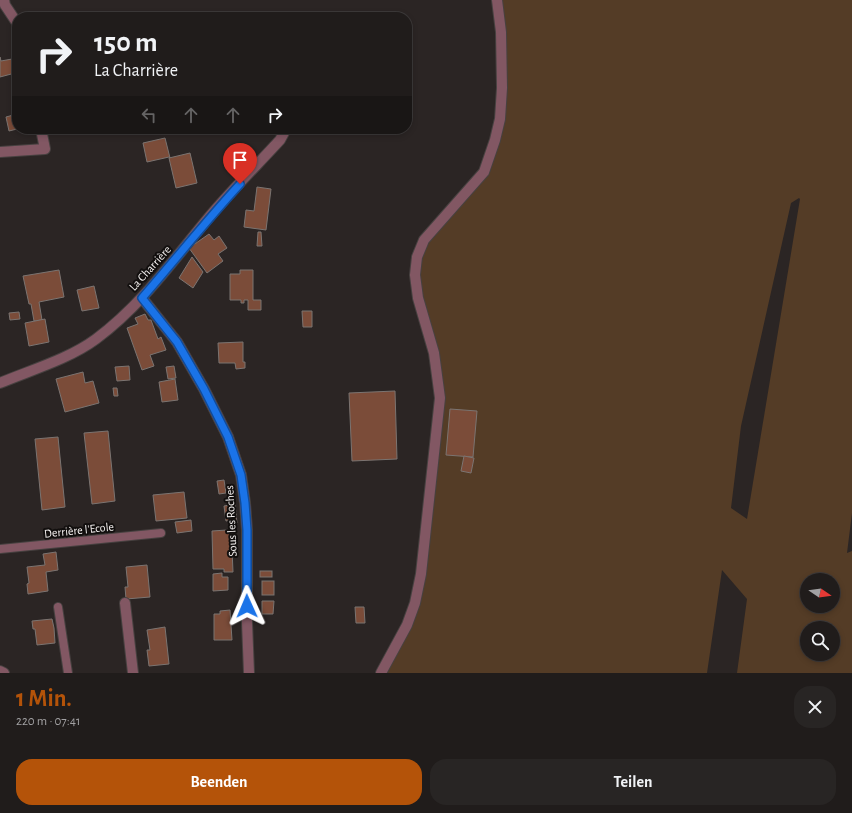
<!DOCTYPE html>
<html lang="de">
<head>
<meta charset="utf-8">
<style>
  :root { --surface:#201c1b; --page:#282524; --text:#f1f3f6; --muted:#a2a1a3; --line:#3d3a3a; --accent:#b45309 }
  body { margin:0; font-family:"Alegreya Sans",sans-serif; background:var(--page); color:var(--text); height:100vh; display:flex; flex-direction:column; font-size:15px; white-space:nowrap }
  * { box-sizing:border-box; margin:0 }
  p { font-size:13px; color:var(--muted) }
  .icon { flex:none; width:22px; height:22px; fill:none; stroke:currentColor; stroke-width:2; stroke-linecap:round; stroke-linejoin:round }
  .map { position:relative; height:673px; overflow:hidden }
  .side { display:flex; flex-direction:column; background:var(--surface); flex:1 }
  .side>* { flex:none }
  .top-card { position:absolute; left:12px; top:12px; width:400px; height:122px; border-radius:16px; box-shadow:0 2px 6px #0003,0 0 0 1px var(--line); background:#201c1b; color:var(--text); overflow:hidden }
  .needle { width:26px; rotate:103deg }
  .fabs { position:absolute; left:800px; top:573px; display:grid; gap:8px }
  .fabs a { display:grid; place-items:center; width:40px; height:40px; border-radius:50%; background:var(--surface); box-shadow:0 2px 6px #0003,0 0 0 1px var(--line); font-size:20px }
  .pin { position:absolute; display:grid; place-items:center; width:34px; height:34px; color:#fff; margin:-41px -17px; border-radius:50% 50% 50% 0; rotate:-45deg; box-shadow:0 0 4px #0007 }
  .pin .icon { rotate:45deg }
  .me { position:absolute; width:44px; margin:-22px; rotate:359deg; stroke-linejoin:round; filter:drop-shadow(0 0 3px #0008) }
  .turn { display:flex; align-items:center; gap:14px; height:84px; padding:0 16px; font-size:18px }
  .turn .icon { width:52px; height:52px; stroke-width:2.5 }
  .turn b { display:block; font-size:28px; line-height:34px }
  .lanes { display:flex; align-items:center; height:38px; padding:0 16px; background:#0003; justify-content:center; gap:20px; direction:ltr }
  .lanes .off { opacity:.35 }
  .round { display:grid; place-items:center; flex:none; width:42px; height:42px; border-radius:16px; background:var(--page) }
  .headline { display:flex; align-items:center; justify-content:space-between; height:68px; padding:0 16px }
  h1 { font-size:24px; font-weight:700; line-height:30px; color:var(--accent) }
  .primary-button { display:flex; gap:8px; margin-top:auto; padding:8px 16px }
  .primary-button a { flex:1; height:46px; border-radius:16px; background:var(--accent); color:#fff; font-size:16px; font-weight:700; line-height:46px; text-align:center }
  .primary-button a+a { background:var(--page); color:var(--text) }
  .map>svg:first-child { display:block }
  .green { fill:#543c26; fill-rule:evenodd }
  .building { fill:#7b4c39; stroke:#7b7471 }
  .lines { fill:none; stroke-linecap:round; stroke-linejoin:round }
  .lane-casing { stroke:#474140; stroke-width:10 }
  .street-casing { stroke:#474140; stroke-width:12 }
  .lane { stroke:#825763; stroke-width:8 }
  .street { stroke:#825763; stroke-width:10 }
  .route-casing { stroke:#114b97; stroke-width:10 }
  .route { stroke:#1a73e8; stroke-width:7 }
  .labels { text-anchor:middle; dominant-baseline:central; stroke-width:4; stroke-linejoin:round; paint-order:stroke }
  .street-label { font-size:12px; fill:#f4f0ef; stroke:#120f0e }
</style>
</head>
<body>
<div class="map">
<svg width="852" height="673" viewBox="0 0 852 673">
  <rect width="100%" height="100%" fill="#2b2524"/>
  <path class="green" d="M497,0H852V513L847,553L852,551V673H737L747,599L722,570L707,673H381L415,603L440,398L418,298L417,257L484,172L500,119ZM799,198L800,199L747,519L731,508L741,426L791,203ZM807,580H833V606H807ZM807,628H833V654H807Z"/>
  <g class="building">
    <polygon points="0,57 1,61 12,59 15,73 0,77"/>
    <polygon points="17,114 17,129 9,131 6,117"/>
    <polygon points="165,138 170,158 169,157 147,162 143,143"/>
    <polygon points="190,153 197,183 176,188 169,158"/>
    <polygon points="257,187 271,189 266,230 244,227 246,210 254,211"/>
    <polygon points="258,232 261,232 262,246 257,246"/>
    <polygon points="209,234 214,240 219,236 227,248 218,254 223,261 207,273 189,248"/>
    <polygon points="192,257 203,272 193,288 179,278"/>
    <polygon points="59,270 64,297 39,302 42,320 34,321 31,304 29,304 23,276"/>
    <polygon points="240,270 253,270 253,300 261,300 261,310 248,310 248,300 244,300 244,303 241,303 241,300 230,300 230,274 240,274"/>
    <polygon points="94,286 99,308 82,311 77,290"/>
    <polygon points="302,311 312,311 312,327 303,327"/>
    <polygon points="19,312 20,319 10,320 9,313"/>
    <polygon points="145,314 148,320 151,320 158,339 161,337 166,350 150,355 154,366 142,370 127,328 138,324 135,318"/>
    <polygon points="45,319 49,342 29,346 25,323"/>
    <polygon points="243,342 243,362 245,362 245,368 236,369 235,363 219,363 218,343"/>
    <polygon points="129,366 130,380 117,381 115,367"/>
    <polygon points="174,366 176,378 168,379 166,367"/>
    <polygon points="83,372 85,383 93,381 99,403 65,412 56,379"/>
    <polygon points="175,379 178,400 162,402 159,382"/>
    <polygon points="113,388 117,388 118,396 114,396"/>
    <polygon points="395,391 397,459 352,461 349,393"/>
    <polygon points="450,409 477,411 473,457 446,455"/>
    <polygon points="108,431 115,501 92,504 84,433"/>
    <polygon points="58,437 65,507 42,510 35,439"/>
    <polygon points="464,456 474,458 471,473 461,471"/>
    <polygon points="224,480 226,493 219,494 217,481"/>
    <polygon points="184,492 187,518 156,521 153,495"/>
    <polygon points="235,504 237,523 232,524 231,520 226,521 224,506"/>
    <polygon points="191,520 192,531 177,533 175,522"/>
    <polygon points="227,530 227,532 232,532 232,536 234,536 232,549 233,572 224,572 224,569 213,569 212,531"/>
    <polygon points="56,552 58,570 46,572 48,591 28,594 27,584 29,583 27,567 45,565 43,554"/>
    <polygon points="147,565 150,597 126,599 125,587 128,587 126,567"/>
    <rect x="260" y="571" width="12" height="6"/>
    <polygon points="222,573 222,577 228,577 228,590 213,591 213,574"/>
    <rect x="262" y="581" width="12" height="14"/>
    <polygon points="262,601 274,601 273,614 262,614"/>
    <polygon points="355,607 364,607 365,623 356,623"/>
    <polygon points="230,610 232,640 214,640 214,614 220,614 220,611"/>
    <polygon points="52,619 54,628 55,643 37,645 35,629 33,629 32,621"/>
    <polygon points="165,627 169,664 149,666 147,650 150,650 147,630"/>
  </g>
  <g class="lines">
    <defs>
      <g id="lane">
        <polyline points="0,549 161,533"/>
        <polyline points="58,607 68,673"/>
      </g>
      <g id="street">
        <polyline points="4,0 5,5 17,23"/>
        <polyline points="0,152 45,149 41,129"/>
        <polyline points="142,298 177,342 204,389 228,437 241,475 245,503 247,530 247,622 249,673"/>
        <path d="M0,383C31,370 69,359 96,339C142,305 174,259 210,216C232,190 257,165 280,140L286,129"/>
        <polyline points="125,603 133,673"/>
        <polyline points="0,671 4,673"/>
        <polyline points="381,673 407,625 415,603 421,574 440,398 434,353 418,298 415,275 417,257 424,240 484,172 495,140 500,119 502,88 501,32 497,0"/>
      </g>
    </defs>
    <use href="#lane" class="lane-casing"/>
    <use href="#street" class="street-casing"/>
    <use href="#lane" class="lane"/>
    <use href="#street" class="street"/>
  </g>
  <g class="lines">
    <defs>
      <path id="route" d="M240,184C206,221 175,260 142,298L177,342L204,389L228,437L241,475L245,503L247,530V606"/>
    </defs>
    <use href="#route" class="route-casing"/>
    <use href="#route" class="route"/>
  </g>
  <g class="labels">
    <g class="street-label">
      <text transform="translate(150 268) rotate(-48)">La Charrière</text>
      <text transform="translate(231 521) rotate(-93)">Sous les Roches</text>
      <text transform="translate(79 530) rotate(-6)">Derrière l'Ecole</text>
    </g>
  </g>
</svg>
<div class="fabs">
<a><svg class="needle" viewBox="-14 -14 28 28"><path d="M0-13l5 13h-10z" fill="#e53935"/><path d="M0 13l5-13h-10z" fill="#a2a1a3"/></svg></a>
<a><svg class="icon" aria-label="search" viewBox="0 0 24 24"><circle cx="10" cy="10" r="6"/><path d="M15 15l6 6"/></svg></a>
</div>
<div class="pin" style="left:240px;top:184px;background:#d93025"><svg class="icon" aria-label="arrive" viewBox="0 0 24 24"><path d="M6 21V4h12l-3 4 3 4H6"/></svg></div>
<svg class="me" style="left:247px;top:606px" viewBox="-20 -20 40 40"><path d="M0-17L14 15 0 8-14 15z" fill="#1a73e8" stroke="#fff" stroke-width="4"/></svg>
<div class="top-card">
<div class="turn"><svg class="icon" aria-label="right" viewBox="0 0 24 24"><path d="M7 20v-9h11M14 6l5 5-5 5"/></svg><div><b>150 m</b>La Charrière</div></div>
<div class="lanes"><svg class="icon off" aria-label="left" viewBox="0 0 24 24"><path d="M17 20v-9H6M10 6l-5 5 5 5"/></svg><svg class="icon off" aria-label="ahead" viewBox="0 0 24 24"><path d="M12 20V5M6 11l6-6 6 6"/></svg><svg class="icon off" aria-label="ahead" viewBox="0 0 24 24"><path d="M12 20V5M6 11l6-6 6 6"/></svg><svg class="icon" aria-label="right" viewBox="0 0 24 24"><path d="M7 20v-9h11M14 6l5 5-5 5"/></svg></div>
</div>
</div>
<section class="side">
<div class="headline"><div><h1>1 Min.</h1><p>220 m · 07:41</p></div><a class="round"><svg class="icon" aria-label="close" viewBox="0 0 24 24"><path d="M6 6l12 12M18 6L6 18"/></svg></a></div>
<div class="primary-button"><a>Beenden</a><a>Teilen</a></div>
</section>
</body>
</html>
